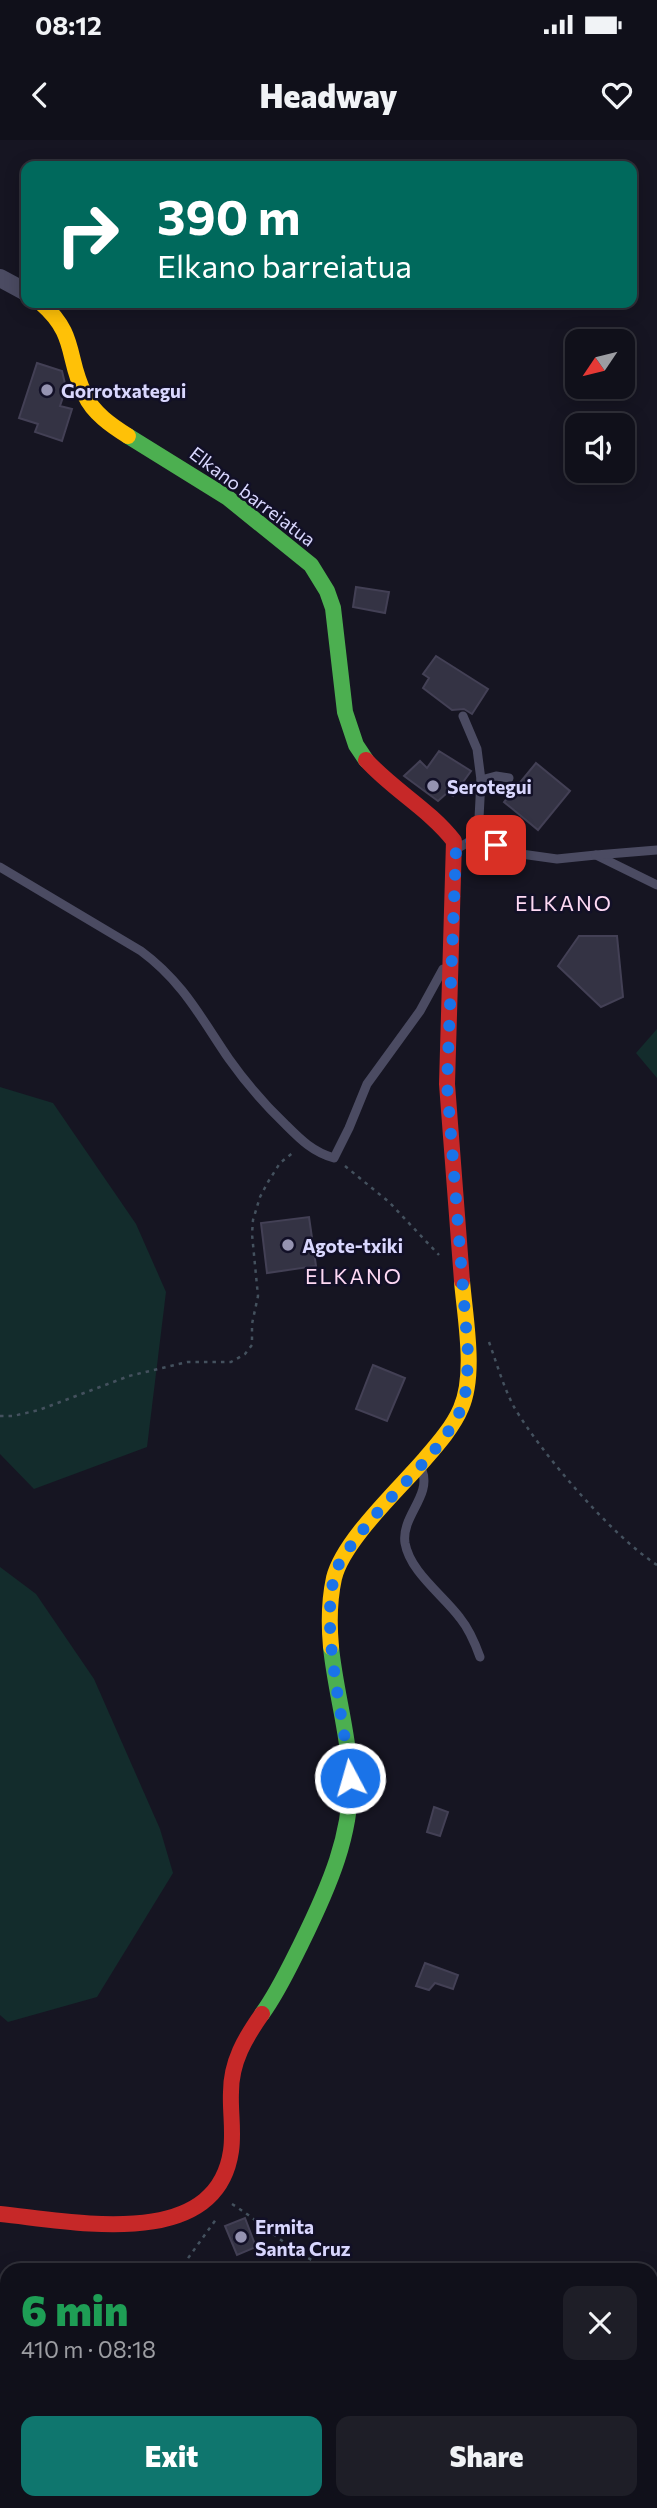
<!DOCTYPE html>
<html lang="en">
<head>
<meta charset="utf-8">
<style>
  :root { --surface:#10101a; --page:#1e1e27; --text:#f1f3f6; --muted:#9c9da2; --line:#303039; --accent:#0f766e }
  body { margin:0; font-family:Commissioner,sans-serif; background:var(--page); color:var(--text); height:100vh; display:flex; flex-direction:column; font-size:26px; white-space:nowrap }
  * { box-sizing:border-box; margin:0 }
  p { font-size:23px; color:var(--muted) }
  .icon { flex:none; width:38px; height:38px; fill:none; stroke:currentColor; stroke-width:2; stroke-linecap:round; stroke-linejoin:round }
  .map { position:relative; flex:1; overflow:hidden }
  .drawer { position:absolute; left:0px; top:2123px; width:658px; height:247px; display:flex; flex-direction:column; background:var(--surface); border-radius:21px 21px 0 0; box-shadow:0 4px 18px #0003,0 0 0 2px var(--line) }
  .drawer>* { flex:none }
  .hud { position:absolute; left:21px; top:21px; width:616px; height:147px; border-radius:14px; box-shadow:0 4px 18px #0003,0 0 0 2px var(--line); background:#00695c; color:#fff; overflow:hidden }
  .needle { width:46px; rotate:235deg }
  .buttons { position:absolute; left:565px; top:189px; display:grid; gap:14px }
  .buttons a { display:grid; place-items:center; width:70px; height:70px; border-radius:14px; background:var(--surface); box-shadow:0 4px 18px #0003,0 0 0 2px var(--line); font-size:35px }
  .pin { position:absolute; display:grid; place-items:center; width:60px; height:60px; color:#fff; margin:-30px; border-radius:14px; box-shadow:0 4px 10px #0006 }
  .me { position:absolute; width:77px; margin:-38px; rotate:354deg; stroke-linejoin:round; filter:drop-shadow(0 0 5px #0008) }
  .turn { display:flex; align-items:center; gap:24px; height:147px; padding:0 21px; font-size:32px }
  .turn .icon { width:91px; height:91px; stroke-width:2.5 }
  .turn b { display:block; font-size:49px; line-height:60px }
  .round { display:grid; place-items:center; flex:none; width:74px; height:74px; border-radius:14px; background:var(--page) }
  .summary { display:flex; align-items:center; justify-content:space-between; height:119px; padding:0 21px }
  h1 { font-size:42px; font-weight:800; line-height:52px; color:#1e9e55 }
  .primary-button { display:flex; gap:14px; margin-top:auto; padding:14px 21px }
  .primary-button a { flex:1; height:80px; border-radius:14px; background:var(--accent); color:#fff; font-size:28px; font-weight:800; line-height:80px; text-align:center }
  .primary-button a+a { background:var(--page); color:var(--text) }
  .status { display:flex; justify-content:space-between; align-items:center; height:49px; padding:0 35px; background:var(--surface); direction:ltr }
  .status svg { height:19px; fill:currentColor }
  header { display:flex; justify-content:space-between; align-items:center; height:91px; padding:0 21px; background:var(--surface); font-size:32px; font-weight:800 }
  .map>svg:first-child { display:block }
  .green { fill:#132c2c }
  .building { fill:#343344; stroke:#434055; stroke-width:2 }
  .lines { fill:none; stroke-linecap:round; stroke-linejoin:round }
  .path { stroke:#44515e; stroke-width:2.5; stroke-dasharray:3.5 5; stroke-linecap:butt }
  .lane { stroke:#4b4b62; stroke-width:9 }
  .street { stroke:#4b4b62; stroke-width:18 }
  .fast { stroke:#4caf50; stroke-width:16 }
  .slow { stroke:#ffc107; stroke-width:16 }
  .jam { stroke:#c62828; stroke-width:16 }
  .route { stroke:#1a73e8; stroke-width:12; stroke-dasharray:0 21.6 }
  .poi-dot { fill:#9593b1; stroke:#121027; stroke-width:2.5 }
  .labels { text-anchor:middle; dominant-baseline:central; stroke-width:5; stroke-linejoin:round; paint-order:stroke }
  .poi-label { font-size:19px; font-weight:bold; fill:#d9d7fe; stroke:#121027; text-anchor:start }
  .street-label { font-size:19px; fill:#d9d7fe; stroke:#121027 }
  .neighbourhood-label { font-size:21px; letter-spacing:2px; fill:#fed9f3; stroke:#121027 }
</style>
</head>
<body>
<div class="status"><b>08:12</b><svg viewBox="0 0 49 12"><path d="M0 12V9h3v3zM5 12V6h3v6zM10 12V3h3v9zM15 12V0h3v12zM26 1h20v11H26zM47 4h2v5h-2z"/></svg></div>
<header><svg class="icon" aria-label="back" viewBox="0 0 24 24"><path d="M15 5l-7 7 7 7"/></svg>Headway<svg class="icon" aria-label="heart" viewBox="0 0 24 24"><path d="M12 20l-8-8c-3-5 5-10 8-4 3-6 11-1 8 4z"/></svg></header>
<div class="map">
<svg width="657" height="2368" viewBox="0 0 657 2368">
  <rect width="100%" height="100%" fill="#161522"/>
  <g class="green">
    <polygon points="657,889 657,938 636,913"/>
    <polygon points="0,947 53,963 136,1084 166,1152 147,1307 34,1349 0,1314"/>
    <polygon points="0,1427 36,1454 94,1539 160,1689 173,1733 97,1857 8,1882 0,1875"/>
    <polygon points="109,2362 546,2362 557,2368 104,2368"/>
  </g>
  <g class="building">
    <polygon points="37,223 62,231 66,248 60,266 72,269 62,301 35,292 38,284 19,278"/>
    <polygon points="356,447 389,452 385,473 353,467"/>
    <polygon points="436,516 488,549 472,574 464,569 452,570 423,548 429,538 423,534"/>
    <polygon points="439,611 471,631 453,656 447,653 438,661 404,636 420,621 427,628"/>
    <polygon points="536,623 570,651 538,690 504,662"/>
    <polygon points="579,796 617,796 623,857 601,867 558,826"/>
    <polygon points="309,1077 316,1126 267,1133 261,1083"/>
    <polygon points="373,1225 405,1238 387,1281 356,1269"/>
    <polygon points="434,1667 448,1672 440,1696 427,1692"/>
    <polygon points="425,1823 458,1835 453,1849 435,1843 429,1850 416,1846"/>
    <polygon points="245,2078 256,2107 237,2115 225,2086"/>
  </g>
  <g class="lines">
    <g class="path">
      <polyline points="345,1026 389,1062 439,1115"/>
      <path d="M489,1202C497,1224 503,1246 514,1267C542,1314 611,1395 657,1425"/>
      <polyline points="0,1276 13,1276 39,1270 129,1236 187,1222 231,1222 245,1214 252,1205 252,1184 258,1156 252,1094 253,1080 260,1057 268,1042 280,1023 295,1011"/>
      <path d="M232,2064C267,2086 294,2116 334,2130"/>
      <polyline points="176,2130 186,2121 217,2078"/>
      <polyline points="651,2133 657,2129"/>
      <polyline points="0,2253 7,2247"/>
    </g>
    <g class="lane">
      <polyline points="463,576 477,609 481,640 478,697"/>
      <polyline points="481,640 496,636 509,638"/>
      <polyline points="456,709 478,697 514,713 557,719 596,715 657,745"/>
      <polyline points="596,715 657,710"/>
      <path d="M0,727L141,811C183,842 201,878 229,919C246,943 265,965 286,985C301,1000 313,1012 334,1018L349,988L367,944L420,871L443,829"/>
      <path d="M422,1330C432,1356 401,1376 405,1403C410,1432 443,1455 460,1478C469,1489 475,1503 480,1517"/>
    </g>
    <polyline class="street" points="0,138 26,152"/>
    <g class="fast">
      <polyline points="128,296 228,358 311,425 327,451 333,468 345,572 356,605 366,620"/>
      <path d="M262,1874C278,1852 289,1828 301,1804C328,1749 354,1692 350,1630C347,1588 335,1548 331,1507"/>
    </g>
    <g class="slow">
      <path d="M41,163C78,195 66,219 85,255C93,273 112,286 128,296"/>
      <path d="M331,1507C329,1485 329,1461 334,1438C343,1401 398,1350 424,1320C437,1305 453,1287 461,1268C476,1234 465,1178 462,1141"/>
    </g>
    <g class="jam">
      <path d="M366,620C393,650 429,669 454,701L447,944L462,1141"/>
      <path d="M0,2074C71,2081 216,2113 231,2011C234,1991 230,1972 231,1952C231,1922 245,1898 262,1874"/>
    </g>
  </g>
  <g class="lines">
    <path class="route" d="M350,1638C345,1579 318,1486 336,1431C341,1417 353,1403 362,1391C391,1353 440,1314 460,1271C468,1253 467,1232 468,1213L447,944L456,709L478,697L496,705"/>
  </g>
  <g class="poi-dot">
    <circle cx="47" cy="250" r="7"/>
    <circle cx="433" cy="646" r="7"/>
    <circle cx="288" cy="1105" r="7"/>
    <circle cx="241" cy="2097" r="7"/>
  </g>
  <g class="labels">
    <g class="poi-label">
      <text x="61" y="250">Gorrotxategui</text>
      <text x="447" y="646">Serotegui</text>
      <text x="302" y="1105">Agote-txiki</text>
      <text x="255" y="2086">Ermita<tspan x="255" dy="22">Santa Cruz</tspan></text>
    </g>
    <g class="street-label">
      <text transform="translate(253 356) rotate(37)">Elkano barreiatua</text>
    </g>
    <g class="neighbourhood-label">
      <text x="564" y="762">ELKANO</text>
      <text x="354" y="1135">ELKANO</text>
    </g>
  </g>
</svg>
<div class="buttons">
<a><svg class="needle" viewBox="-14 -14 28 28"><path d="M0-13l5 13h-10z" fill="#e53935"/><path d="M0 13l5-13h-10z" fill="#9c9da2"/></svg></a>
<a><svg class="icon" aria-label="sound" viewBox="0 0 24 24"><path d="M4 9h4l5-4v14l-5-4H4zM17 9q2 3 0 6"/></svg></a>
</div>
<div class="pin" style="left:496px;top:705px;background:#d93025"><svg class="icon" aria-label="arrive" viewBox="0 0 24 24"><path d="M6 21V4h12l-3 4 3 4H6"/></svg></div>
<svg class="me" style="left:350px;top:1638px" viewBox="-20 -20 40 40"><circle r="17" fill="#1a73e8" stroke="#fff" stroke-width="3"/><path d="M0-11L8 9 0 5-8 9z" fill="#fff"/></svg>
<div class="hud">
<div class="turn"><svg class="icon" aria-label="right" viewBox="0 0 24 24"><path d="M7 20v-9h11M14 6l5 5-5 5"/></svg><div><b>390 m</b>Elkano barreiatua</div></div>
</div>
<section class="drawer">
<div class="summary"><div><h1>6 min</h1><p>410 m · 08:18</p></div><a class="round"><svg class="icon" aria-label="close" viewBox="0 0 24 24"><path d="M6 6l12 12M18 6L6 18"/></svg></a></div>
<div class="primary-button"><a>Exit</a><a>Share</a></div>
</section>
</div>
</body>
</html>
